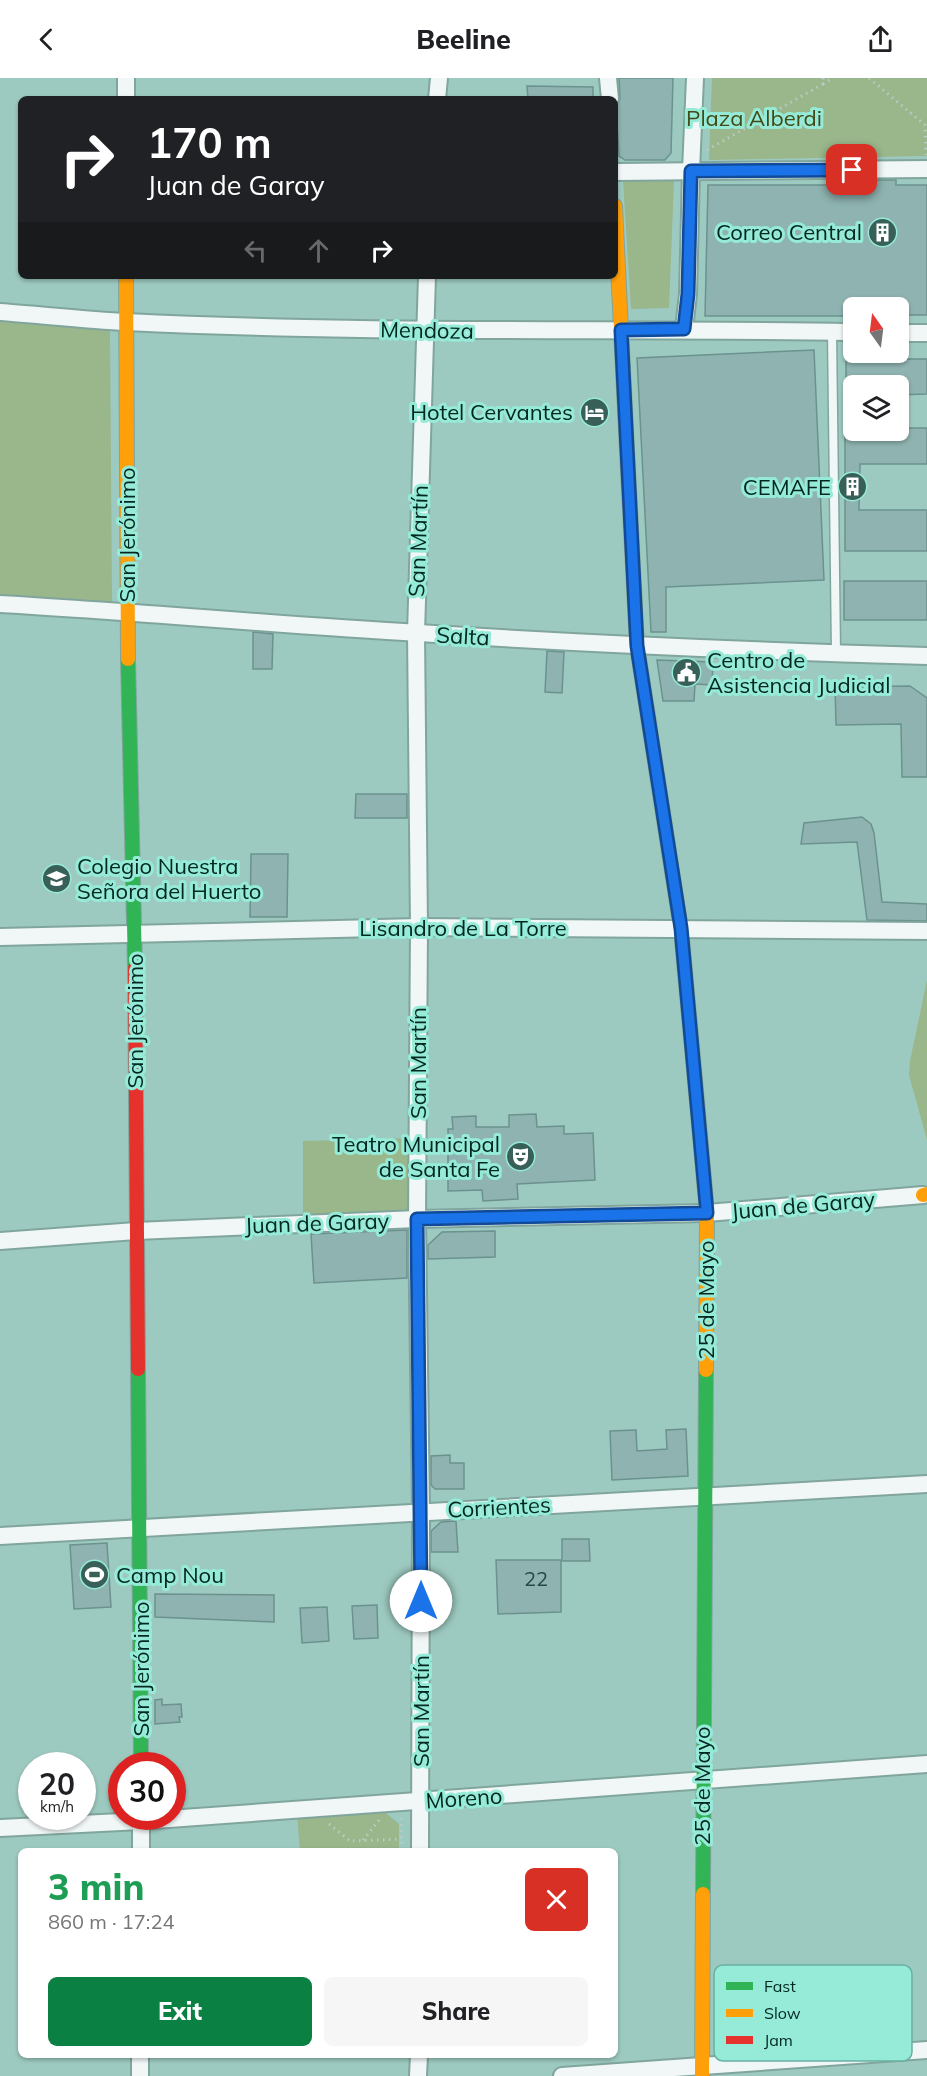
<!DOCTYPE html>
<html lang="en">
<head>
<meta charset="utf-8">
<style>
  :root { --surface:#fff; --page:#f6f6f6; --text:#202124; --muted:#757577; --accent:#0b8043 }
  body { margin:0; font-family:Mulish,sans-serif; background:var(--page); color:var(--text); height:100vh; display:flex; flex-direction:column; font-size:22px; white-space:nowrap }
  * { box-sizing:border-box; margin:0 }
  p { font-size:20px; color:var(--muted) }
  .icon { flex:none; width:33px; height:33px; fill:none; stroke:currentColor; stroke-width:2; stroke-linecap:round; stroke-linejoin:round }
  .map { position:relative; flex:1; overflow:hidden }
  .sheet { position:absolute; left:18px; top:1770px; width:600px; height:210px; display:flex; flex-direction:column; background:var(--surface); border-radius:9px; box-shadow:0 2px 4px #0004 }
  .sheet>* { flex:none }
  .hud { position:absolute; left:18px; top:18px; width:600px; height:183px; border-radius:9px; box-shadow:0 2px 4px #0004; background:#202124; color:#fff; overflow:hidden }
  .needle { width:39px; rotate:346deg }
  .controls { position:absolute; left:843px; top:219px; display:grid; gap:12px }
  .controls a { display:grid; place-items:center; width:66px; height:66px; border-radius:9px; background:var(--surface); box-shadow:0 2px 4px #0004; font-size:30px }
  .speed { position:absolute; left:18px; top:1674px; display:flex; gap:12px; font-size:30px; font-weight:700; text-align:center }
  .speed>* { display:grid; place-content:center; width:78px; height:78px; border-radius:50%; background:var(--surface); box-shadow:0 2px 4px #0004; line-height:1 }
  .speed small { font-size:15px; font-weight:400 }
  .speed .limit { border:9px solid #d22; background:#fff; color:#111 }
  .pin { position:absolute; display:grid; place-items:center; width:51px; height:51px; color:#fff; margin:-26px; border-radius:12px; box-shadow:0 3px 9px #0006 }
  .me { position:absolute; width:66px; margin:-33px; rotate:0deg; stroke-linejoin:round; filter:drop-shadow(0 0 4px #0008) }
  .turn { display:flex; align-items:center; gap:21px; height:126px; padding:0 30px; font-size:27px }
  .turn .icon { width:78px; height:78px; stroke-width:2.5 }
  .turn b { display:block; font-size:42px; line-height:51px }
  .lanes { display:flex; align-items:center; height:57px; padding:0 30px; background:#0003; justify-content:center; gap:30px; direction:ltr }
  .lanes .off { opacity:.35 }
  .round { display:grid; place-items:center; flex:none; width:63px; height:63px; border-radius:9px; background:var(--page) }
  .overview { display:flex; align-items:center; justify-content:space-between; height:102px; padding:0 30px }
  h1 { font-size:36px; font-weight:800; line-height:45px; color:#1e9e55 }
  .cta { display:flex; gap:12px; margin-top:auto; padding:12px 30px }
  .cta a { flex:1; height:69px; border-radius:9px; background:var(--accent); color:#fff; font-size:24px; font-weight:800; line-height:69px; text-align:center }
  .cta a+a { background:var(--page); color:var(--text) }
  header { display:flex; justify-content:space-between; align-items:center; height:78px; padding:0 30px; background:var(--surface); font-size:27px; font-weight:800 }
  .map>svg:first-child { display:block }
  .green { fill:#9ab68b }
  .building { fill:#8eb3b0; stroke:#6b928f; stroke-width:1.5 }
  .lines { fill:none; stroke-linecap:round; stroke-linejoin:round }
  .lane-casing { stroke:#80a59d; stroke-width:11 }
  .street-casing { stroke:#80a59d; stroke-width:20 }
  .fast-casing { stroke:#80a59d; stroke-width:16 }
  .slow-casing { stroke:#80a59d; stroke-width:16 }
  .jam-casing { stroke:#80a59d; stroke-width:16 }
  .path { stroke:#bccbc7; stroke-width:3; stroke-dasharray:1.5 4.5; stroke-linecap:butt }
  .lane { stroke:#f0f7f6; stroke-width:8 }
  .street { stroke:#f0f7f6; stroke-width:16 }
  .fast { stroke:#30b455; stroke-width:14 }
  .slow { stroke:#ff9f0a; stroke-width:14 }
  .jam { stroke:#e5322d; stroke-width:14 }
  .route-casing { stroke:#114b97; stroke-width:15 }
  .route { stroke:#1a73e8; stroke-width:10 }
  .labels { text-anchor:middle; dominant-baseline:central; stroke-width:6; stroke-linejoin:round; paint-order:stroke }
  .number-label { font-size:20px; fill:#244a44 }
  .park-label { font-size:22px; fill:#424a17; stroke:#96ebd8 }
  .poi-label { font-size:22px; fill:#012720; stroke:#96ebd8; text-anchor:end }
  .street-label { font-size:22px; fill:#012720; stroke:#96ebd8 }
  .key { fill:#96ebd8; stroke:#69b0a1; stroke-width:1.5 }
  .key-label { font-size:16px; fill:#012720 }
</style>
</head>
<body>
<header><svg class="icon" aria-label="back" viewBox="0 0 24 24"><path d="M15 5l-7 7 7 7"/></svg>Beeline<svg class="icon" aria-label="share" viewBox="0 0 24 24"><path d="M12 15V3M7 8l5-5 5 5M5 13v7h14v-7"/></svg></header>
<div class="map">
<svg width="927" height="1998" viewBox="0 0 927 1998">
  <rect width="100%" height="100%" fill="#9dcac0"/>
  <g class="green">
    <polygon points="712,0 927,0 927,78 709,82"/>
    <polygon points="623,103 674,103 669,230 631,231"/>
    <polygon points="0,244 110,250 112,524 0,517"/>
    <polygon points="927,902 927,1062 909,997 910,983"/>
    <polygon points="414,1060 415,1138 303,1142 303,1063"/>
    <polygon points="380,1730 399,1746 399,1773 300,1773 297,1736"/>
  </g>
  <g class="building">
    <polygon points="619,0 673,0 671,75 665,82 625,82 619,78 616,29 620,21"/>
    <polygon points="527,8 593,9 593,21 528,21"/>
    <polygon points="862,102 896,102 896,107 927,107 927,237 898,237 898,230 854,230 854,238 705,238 708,107 862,107"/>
    <polygon points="814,272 824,502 666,509 666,554 651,554 637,280"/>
    <polygon points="846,281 927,281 927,316 898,317 898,308 846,308"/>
    <polygon points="898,350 927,350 927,386 860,386 859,432 927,432 927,473 845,473 845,352 898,352"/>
    <rect x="844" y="503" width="83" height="39"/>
    <polygon points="253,554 273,556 272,591 253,591"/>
    <polygon points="547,573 564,574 562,615 545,614"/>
    <polygon points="657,582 713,584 712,607 695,606 694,623 663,623"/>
    <polygon points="910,608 927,620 927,699 902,699 901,646 836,647 835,609"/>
    <polygon points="356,716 407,716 407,740 355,740"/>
    <polygon points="862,739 871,746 874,755 882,824 927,826 927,843 867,842 857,764 801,766 804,745"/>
    <polygon points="251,776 288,776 287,839 250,839"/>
    <polygon points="536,1036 537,1049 564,1048 564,1056 593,1055 595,1102 517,1106 518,1121 483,1123 482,1112 448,1113 448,1051 453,1051 452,1039 476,1038 476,1049 509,1049 509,1037"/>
    <polygon points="407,1152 407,1200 314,1205 311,1156"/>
    <polygon points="495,1153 495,1179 428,1181 428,1167 442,1154"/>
    <polygon points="686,1351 688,1398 612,1402 610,1353 636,1352 637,1373 667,1371 666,1352"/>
    <polygon points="450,1377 450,1385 464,1385 464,1411 435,1411 431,1407 431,1378"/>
    <polygon points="456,1443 458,1474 431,1474 431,1453 441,1444"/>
    <polygon points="562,1461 589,1461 590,1483 562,1483"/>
    <polygon points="107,1465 111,1529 74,1531 70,1467"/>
    <polygon points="496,1482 561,1482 561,1534 498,1536"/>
    <polygon points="155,1516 274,1517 274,1544 155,1539"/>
    <polygon points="377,1527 378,1560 354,1561 352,1528"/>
    <polygon points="327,1529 329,1563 302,1565 300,1530"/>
    <polygon points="162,1621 162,1627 181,1626 182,1639 179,1639 180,1644 155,1646 155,1622"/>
  </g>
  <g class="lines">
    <defs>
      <polyline id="lane" points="832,254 836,575"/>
      <g id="street">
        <polyline points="608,0 610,21"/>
        <polyline points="126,21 126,0"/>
        <polyline points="437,21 439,0"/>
        <polyline points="615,94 927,91"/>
        <path d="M0,234C42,237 85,242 127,244C369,256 611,250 854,254"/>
        <polyline points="684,251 688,216 691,93 695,0"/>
        <polyline points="898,255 927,255"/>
        <path d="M0,526C140,534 279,547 419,555C588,566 757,573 927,578"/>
        <polyline points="0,859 419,849 927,853"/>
        <polyline points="0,1163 136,1153 417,1141 707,1135 923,1117"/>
        <polyline points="0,1458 927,1406"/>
        <polyline points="0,1750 141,1743 927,1686"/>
        <polyline points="141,1773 141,1738"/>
        <polyline points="420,1773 421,1434 417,1141 419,849 416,555 427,198"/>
        <polyline points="140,1998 140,1977"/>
        <polyline points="418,1998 419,1977"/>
        <polyline points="562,1998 927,1972"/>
      </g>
      <g id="fast">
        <polyline points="128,581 135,890"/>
        <polyline points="656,690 681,851 697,1024"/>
        <polyline points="138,1291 141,1688"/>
        <polyline points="703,1816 706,1292"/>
      </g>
      <g id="slow">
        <polyline points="615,128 626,353"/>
        <polyline points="126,198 128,581"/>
        <polyline points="697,1024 707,1135 706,1292"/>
        <polyline points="923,1117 927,1116"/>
        <polyline points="702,1998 703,1816"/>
      </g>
      <g id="jam">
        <polyline points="626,353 637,568 656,690"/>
        <polyline points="135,890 138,1291"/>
      </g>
    </defs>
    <use href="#lane" class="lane-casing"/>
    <use href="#street" class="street-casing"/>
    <use href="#fast" class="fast-casing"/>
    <use href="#slow" class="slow-casing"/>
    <use href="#jam" class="jam-casing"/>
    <g class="path">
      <polyline points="869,0 925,47 926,77"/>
      <polyline points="823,6 833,0"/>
      <polyline points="707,72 823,6 823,0"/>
      <polyline points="401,1740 402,1773"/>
      <polyline points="329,1746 350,1763 402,1761"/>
      <polyline points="363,1762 380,1741"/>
    </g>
    <use href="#lane" class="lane"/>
    <use href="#street" class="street"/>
    <use href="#fast" class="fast"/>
    <use href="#slow" class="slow"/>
    <use href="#jam" class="jam"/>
  </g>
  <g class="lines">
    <defs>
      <polyline id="route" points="421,1523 417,1141 707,1135 681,850 637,568 621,252 684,251 688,216 691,93 852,92"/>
    </defs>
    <use href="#route" class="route-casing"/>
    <use href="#route" class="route"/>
  </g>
  <defs>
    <symbol id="building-disc" viewBox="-11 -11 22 22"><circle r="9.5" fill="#386058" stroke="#96ebd8"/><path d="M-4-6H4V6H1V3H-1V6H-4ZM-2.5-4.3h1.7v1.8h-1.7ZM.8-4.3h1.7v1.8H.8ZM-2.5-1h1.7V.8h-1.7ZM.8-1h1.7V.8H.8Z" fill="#fff"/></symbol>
    <symbol id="hotel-disc" viewBox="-11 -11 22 22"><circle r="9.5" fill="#386058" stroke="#96ebd8"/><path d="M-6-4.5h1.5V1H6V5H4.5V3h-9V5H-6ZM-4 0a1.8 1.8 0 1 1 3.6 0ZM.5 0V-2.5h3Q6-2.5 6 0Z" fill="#fff"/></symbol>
    <symbol id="civic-disc" viewBox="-11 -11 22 22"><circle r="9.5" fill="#386058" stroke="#96ebd8"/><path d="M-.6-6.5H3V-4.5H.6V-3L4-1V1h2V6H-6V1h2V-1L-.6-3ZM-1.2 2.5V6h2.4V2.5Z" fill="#fff"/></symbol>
    <symbol id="school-disc" viewBox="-11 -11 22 22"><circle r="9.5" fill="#386058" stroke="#96ebd8"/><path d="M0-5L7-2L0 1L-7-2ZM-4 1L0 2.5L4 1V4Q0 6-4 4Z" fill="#fff"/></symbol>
    <symbol id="theatre-disc" viewBox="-11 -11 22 22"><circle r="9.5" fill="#386058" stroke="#96ebd8"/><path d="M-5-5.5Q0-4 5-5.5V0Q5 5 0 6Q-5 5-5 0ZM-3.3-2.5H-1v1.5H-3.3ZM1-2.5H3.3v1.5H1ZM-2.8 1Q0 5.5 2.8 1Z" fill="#fff"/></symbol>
    <symbol id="stadium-disc" viewBox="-11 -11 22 22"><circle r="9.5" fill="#386058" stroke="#96ebd8"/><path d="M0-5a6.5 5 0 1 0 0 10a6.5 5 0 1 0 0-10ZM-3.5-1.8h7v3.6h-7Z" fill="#fff"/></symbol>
  </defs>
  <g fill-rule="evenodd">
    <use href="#building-disc" x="866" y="138" width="33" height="33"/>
    <use href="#hotel-disc" x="578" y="318" width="33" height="33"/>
    <use href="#building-disc" x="836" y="392" width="33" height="33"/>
    <use href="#civic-disc" x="670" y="578" width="33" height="33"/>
    <use href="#school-disc" x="40" y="784" width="33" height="33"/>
    <use href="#theatre-disc" x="504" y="1062" width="33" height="33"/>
    <use href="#stadium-disc" x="78" y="1480" width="33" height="33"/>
  </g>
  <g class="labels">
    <g class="number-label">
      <text x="536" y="1500">22</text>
    </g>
    <g class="park-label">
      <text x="754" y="40">Plaza Alberdi</text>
    </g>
    <g class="poi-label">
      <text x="862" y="154">Correo Central</text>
      <text x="573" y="334">Hotel Cervantes</text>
      <text x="831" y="409">CEMAFE</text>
      <text x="707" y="582" text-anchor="start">Centro de<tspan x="707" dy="25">Asistencia Judicial</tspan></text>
      <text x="77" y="788" text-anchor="start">Colegio Nuestra<tspan x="77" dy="25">Señora del Huerto</tspan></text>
      <text x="500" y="1066">Teatro Municipal<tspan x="500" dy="25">de Santa Fe</tspan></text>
      <text x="116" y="1497" text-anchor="start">Camp Nou</text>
    </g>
    <g class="street-label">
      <text transform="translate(427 252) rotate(1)">Mendoza</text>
      <text transform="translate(127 457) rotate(-90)">San Jerónimo</text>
      <text transform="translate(418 463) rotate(-88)">San Martín</text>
      <text transform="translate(463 558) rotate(3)">Salta</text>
      <text x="463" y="850">Lisandro de La Torre</text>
      <text transform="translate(135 943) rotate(-90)">San Jerónimo</text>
      <text transform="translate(418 985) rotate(-90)">San Martín</text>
      <text transform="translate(803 1127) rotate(-5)">Juan de Garay</text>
      <text transform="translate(317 1145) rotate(-2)">Juan de Garay</text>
      <text transform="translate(706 1222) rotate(-90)">25 de Mayo</text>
      <text transform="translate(499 1429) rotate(-3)">Corrientes</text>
      <text transform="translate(141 1591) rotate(-90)">San Jerónimo</text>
      <text transform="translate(421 1633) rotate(-90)">San Martín</text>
      <text transform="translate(702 1708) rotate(-90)">25 de Mayo</text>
      <text transform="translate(464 1720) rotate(-4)">Moreno</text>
    </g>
  </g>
  <rect x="714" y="1887" width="198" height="96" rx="9" class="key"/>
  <rect x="726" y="1904" width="27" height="8" fill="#30b455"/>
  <rect x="726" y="1931" width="27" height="8" fill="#ff9f0a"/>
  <rect x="726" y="1958" width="27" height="8" fill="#e5322d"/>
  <g class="key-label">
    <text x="764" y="1914">Fast</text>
    <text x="764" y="1941">Slow</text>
    <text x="764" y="1968">Jam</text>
  </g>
</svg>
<div class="controls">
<a><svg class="needle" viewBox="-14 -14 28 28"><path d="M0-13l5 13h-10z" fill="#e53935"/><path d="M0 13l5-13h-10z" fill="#757577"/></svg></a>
<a><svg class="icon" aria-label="layers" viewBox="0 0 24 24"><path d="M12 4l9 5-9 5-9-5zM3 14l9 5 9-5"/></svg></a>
</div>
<div class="speed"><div>20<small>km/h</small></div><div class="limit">30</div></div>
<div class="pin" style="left:852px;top:92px;background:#d93025"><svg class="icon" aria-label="arrive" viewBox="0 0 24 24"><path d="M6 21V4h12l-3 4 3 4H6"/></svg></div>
<svg class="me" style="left:421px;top:1523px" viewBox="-20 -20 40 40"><circle r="19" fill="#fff"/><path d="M0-13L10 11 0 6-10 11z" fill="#1a73e8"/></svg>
<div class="hud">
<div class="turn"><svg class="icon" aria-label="right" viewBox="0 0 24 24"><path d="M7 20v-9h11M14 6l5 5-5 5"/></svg><div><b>170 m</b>Juan de Garay</div></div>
<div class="lanes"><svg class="icon off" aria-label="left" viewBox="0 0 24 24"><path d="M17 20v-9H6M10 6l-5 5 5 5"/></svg><svg class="icon off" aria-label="ahead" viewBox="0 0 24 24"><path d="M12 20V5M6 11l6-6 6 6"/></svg><svg class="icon" aria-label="right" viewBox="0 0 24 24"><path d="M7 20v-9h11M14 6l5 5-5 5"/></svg></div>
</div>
<section class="sheet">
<div class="overview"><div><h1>3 min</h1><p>860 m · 17:24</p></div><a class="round" style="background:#d93025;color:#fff"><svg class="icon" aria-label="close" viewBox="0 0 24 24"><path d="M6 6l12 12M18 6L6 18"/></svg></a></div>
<div class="cta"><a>Exit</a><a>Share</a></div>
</section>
</div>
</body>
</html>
